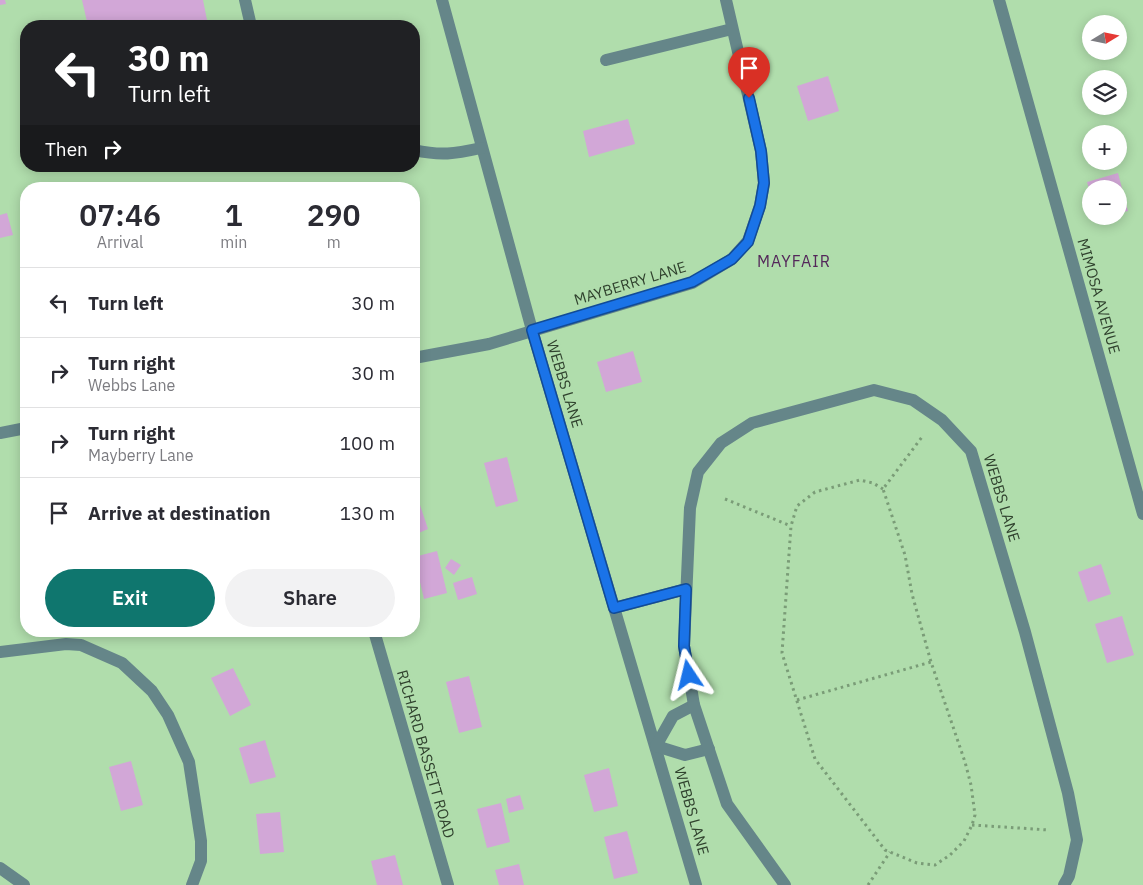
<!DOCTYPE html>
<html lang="en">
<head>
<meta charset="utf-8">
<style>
  :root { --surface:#fff; --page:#f2f2f3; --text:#2b2b33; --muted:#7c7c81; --line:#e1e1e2; --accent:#0f766e }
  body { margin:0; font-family:"IBM Plex Sans",sans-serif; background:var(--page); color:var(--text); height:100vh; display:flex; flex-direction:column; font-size:19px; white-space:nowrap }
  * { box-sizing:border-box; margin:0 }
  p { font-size:16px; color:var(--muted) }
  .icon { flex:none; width:28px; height:28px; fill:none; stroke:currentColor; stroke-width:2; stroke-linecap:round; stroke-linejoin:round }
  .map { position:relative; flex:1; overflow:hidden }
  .sheet { position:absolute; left:20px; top:182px; width:400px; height:455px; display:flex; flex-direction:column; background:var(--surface); border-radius:20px; box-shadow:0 2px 12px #0003 }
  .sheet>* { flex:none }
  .banner { position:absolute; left:20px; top:20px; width:400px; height:152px; border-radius:20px; box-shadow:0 2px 12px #0003; background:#202124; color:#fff; overflow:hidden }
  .needle { width:32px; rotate:80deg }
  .fabs { position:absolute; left:1082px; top:15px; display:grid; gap:10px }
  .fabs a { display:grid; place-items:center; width:45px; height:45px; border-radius:50%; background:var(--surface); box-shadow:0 2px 12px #0003; font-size:25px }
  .pin { position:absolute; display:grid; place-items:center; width:42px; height:42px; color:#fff; margin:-51px -21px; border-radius:50% 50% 50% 0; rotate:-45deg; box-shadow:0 0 5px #0007 }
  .pin .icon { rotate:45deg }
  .me { position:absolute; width:55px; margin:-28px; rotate:350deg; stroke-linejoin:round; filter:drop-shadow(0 0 4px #0008) }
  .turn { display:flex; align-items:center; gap:18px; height:105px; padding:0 25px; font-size:22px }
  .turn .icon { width:65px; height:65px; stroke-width:2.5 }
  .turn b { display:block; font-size:35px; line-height:42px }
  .then { display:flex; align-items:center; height:48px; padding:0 25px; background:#0003; gap:10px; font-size:19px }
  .eta { display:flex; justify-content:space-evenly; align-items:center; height:85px; text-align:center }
  .eta b { font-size:30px; font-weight:600; line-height:35px }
  .cta { display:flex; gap:10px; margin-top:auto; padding:10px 25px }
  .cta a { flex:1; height:58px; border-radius:30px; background:var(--accent); color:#fff; font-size:20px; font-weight:600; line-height:58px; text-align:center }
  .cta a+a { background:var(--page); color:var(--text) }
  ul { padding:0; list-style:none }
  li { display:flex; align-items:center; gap:15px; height:70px; padding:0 25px; border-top:1px solid var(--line) }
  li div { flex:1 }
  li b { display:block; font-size:19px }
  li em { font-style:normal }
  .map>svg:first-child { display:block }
  .building { fill:#d2a7d7 }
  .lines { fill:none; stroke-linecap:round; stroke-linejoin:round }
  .path { stroke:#7a9c77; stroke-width:3; stroke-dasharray:2.5 4; stroke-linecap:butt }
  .minor { stroke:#658689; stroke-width:12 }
  .route-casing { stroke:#114b97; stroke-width:12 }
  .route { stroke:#1a73e8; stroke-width:9 }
  .labels { text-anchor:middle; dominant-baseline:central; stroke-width:5; stroke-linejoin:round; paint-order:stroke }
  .street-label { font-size:15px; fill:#30422e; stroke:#b0ddac }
  .neighbourhood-label { font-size:16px; letter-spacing:1px; fill:#54275a; stroke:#b0ddac }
</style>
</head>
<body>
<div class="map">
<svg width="1143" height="885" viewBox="0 0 1143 885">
  <rect width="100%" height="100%" fill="#b0ddac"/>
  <g class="building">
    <polygon points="0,0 5,0 6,4 0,5"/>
    <polygon points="82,0 203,0 208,25 201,26 88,26"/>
    <polygon points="828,76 839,111 808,121 797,86"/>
    <polygon points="628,119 635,144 589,157 583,131"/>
    <polygon points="1118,173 1128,211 1119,213 1119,189 1091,189 1091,195 1087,182"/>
    <polygon points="7,213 13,235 0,238 0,215"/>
    <polygon points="633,351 642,382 606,392 597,362"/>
    <polygon points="507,457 518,501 496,507 484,463"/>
    <polygon points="419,502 428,529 414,535 414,504"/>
    <polygon points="437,551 447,593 424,599 414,557"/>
    <polygon points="451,559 461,565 454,575 445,568"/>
    <polygon points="1101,564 1111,594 1088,602 1078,572"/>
    <polygon points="472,577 477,594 458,600 453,583"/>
    <polygon points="1122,616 1134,655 1107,663 1095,624"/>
    <polygon points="233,668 251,705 230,716 211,678"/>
    <polygon points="469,676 482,727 459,733 446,682"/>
    <polygon points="265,740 276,777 250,784 239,748"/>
    <polygon points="131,761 143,805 121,811 109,767"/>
    <polygon points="609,768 618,806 594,812 584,775"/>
    <polygon points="520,795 524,809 509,813 506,799"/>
    <polygon points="501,803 510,842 487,848 477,809"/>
    <polygon points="280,812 284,852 260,854 256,814"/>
    <polygon points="627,831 638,873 614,879 604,837"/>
    <polygon points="395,855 403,885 377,885 371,861"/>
    <polygon points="519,864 524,885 499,885 495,870"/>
  </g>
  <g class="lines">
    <g class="path">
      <polyline points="883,489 873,483 860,480 815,492 797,506 791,526 782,653 815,759 885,850 917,863 935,865 950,855 964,841 972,825 975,815 971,785 965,762 931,662 912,594 905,555 883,489 922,437"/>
      <polyline points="725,499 791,526"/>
      <polyline points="797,700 931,662"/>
      <polyline points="972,825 1049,830"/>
      <polyline points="868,885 890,852"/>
    </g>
    <g class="minor">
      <polyline points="245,0 251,26"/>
      <polyline points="442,0 532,330 696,885"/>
      <polyline points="999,0 1143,514"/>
      <polyline points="606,60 732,29"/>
      <path d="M414,150C441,156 454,154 481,148"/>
      <polyline points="414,358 489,344 692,283 732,259 748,241 760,206 764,183 761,151 726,0"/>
      <polyline points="0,433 26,428"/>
      <polyline points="614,608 686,589"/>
      <polyline points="374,631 448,885"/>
      <polyline points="0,652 66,644 81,645 122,663 152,691 168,715 189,762 201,841 201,861 192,885"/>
      <polyline points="694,705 673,716 656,746 685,755 709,749"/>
      <polyline points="0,868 24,885"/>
      <polyline points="785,885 727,804 694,705 684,646 690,508 698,472 721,443 752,423 874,390 913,400 942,420 971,451 1025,632 1068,793 1077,840 1069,876 1064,885"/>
    </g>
  </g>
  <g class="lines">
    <defs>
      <polyline id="route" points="689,675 684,646 686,589 614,608 532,330 692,282 732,259 748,242 760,206 764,183 761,151 749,98"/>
    </defs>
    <use href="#route" class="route-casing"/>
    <use href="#route" class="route"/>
  </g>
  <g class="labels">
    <g class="street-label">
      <text transform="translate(630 283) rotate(-17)">MAYBERRY LANE</text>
      <text transform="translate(1099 296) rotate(74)">MIMOSA AVENUE</text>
      <text transform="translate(565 384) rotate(73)">WEBBS LANE</text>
      <text transform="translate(1002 498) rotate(73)">WEBBS LANE</text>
      <text transform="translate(426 754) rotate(74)">RICHARD BASSETT ROAD</text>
      <text transform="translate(692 811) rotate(74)">WEBBS LANE</text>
    </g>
    <g class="neighbourhood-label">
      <text x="794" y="261">MAYFAIR</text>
    </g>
  </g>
</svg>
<div class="fabs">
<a><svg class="needle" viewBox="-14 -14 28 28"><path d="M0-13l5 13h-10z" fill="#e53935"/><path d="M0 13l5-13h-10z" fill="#7c7c81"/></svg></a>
<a><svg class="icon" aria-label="layers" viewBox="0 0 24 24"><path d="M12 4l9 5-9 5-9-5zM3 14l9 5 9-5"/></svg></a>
<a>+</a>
<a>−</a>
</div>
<div class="pin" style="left:749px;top:98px;background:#d93025"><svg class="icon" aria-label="arrive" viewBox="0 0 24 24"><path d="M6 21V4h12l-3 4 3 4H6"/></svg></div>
<svg class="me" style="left:689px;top:675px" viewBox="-20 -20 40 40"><path d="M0-17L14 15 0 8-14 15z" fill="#1a73e8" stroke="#fff" stroke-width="4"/></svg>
<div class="banner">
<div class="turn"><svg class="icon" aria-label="left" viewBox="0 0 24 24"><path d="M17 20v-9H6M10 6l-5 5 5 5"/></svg><div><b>30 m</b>Turn left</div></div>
<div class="then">Then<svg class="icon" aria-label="right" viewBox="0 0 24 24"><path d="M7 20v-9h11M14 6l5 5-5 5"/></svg></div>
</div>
<section class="sheet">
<div class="eta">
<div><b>07:46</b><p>Arrival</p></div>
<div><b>1</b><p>min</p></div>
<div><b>290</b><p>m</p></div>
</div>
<ul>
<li><svg class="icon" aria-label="left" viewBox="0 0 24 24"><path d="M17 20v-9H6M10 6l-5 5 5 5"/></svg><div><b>Turn left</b></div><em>30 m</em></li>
<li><svg class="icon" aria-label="right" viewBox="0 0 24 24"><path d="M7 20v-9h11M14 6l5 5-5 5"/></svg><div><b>Turn right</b><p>Webbs Lane</p></div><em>30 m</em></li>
<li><svg class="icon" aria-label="right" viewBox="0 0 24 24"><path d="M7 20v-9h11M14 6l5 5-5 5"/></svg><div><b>Turn right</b><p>Mayberry Lane</p></div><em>100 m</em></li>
<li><svg class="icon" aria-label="arrive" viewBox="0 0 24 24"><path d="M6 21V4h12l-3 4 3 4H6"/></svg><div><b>Arrive at destination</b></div><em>130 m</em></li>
</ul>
<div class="cta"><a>Exit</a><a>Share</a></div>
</section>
</div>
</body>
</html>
